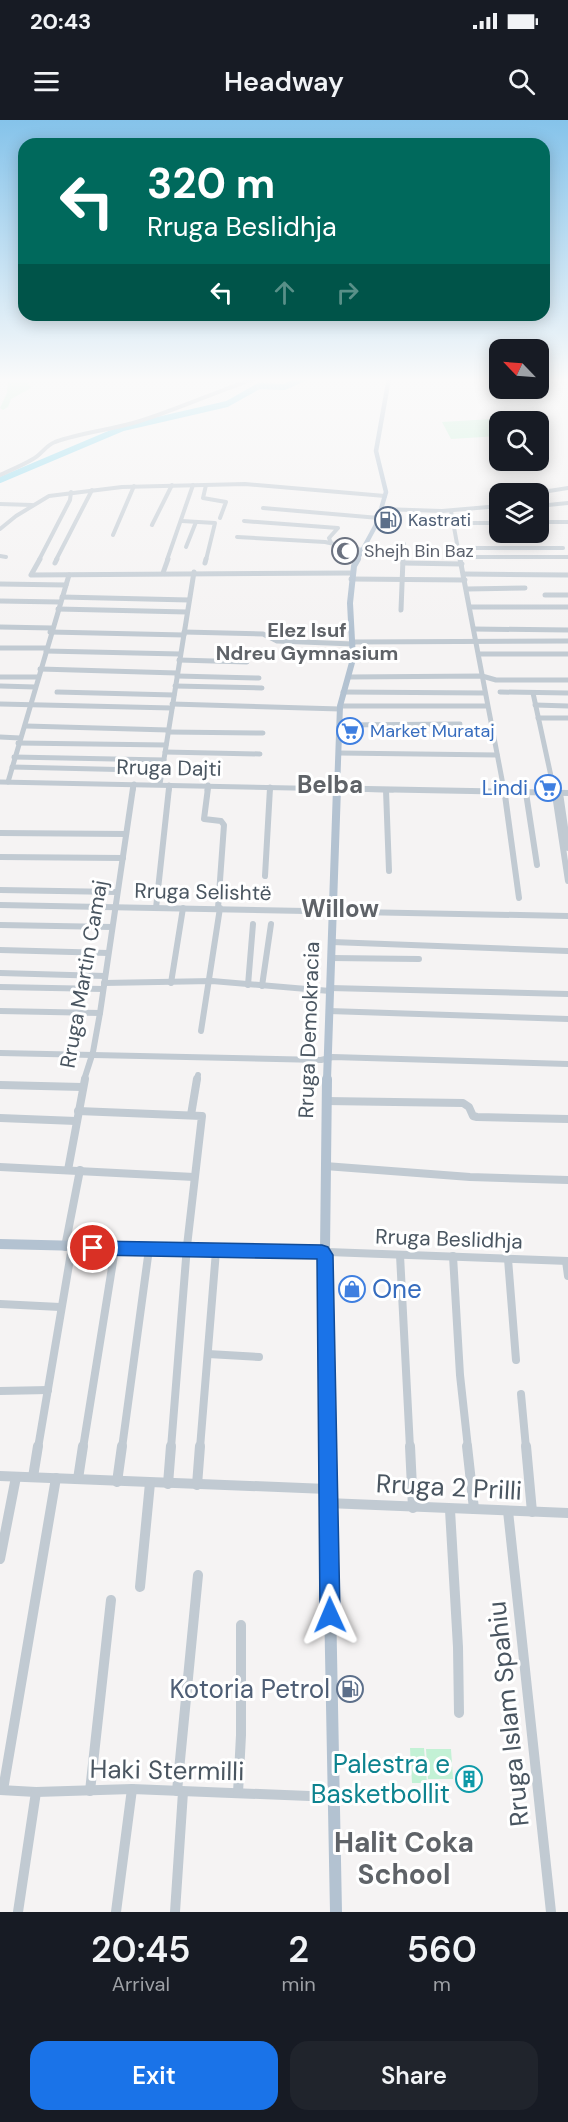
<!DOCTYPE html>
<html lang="en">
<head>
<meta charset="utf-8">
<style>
  :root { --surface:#171b24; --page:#20242c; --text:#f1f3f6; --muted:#9ea1a6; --accent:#1a73e8 }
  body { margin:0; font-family:"DM Sans",sans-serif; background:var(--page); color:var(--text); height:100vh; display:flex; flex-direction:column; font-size:22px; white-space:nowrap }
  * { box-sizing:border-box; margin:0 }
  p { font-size:20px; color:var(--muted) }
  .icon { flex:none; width:33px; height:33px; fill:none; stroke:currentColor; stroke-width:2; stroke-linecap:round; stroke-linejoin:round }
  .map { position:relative; height:1792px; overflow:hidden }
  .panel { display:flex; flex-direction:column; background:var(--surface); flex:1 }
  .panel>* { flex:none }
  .top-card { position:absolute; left:18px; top:18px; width:532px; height:183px; border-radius:18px; box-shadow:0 3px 15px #0003; background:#00695c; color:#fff; overflow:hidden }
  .needle { width:39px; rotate:295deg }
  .controls { position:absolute; left:489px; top:219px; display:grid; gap:12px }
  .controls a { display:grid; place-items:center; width:60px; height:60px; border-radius:12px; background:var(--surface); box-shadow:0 3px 15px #0003; font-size:30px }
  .pin { position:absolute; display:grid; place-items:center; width:51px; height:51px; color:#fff; margin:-26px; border:3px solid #fff; border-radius:50%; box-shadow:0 2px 6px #0007 }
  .me { position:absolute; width:66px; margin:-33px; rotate:359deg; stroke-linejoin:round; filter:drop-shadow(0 0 4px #0008) }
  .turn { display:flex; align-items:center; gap:21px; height:126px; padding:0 30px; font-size:27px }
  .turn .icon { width:78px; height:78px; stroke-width:2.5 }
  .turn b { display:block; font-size:42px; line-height:51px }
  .lanes { display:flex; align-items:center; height:57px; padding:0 30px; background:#0003; justify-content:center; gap:30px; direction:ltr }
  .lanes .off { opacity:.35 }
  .eta { display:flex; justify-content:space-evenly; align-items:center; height:102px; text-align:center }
  .eta b { font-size:36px; font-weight:600; line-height:42px }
  .cta { display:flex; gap:12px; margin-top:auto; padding:12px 30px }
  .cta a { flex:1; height:69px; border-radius:18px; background:var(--accent); color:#fff; font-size:24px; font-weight:600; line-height:69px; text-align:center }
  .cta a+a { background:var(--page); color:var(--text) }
  .status { display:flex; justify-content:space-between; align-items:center; height:42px; padding:0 30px; background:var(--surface); direction:ltr }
  .status svg { height:16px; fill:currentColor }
  header { display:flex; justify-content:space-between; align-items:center; height:78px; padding:0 30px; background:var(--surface); font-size:27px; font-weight:600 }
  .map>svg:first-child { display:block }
  .green { fill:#c3f1d5 }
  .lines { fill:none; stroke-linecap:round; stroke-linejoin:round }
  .river { stroke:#90daee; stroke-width:6 }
  .minor-far4 { stroke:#c1cad2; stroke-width:4 }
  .minor-far3 { stroke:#c1cad2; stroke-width:5 }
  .minor-far2 { stroke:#c1cad2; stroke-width:6 }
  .minor-far1 { stroke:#c1cad2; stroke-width:8 }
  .minor { stroke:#c1cad2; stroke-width:10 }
  .major-far4 { stroke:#b3c2d1; stroke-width:4.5 }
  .major-far3 { stroke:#b3c2d1; stroke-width:6 }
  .major-far2 { stroke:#b3c2d1; stroke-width:8 }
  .major-far1 { stroke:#b3c2d1; stroke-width:10 }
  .major { stroke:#b3c2d1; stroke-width:12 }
  .route { fill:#1a73e8; stroke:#114b97; stroke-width:1.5 }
  .labels { text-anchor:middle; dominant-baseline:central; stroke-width:6; stroke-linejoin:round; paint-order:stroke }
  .far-service-label { font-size:18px; fill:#4e5e75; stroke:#fff; text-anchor:start }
  .far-worship-label { font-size:18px; fill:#5b616d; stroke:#fff; text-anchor:start }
  .far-shop-label { font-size:18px; fill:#366cbe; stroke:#fff; text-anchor:start }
  .far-quarter-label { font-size:20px; font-weight:bold; fill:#5f6368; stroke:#fff }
  .street-label { font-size:21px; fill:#4a5661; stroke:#fff }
  .shop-label { font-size:21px; fill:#366cbe; stroke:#fff; text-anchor:end }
  .quarter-label { font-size:24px; font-weight:bold; fill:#5f6368; stroke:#fff }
  .near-shop-label { font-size:26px; fill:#366cbe; stroke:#fff; text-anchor:start }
  .near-street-label { font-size:26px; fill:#4a5661; stroke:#fff }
  .near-service-label { font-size:26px; fill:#4e5e75; stroke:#fff; text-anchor:end }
  .near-culture-label { font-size:26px; fill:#0d838f; stroke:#fff; text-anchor:end }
  .near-quarter-label { font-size:28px; font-weight:bold; fill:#5f6368; stroke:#fff }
</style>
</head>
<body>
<div class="status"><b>20:43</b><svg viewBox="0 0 49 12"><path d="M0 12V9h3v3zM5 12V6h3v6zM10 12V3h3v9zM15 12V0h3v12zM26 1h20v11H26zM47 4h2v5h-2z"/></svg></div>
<header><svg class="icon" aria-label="menu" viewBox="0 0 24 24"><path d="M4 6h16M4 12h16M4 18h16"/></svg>Headway<svg class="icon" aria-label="search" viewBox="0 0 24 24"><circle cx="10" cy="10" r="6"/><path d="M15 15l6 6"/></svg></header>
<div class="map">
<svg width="568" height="1792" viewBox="0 0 568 1792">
  <rect width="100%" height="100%" fill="#f5f3f3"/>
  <g class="green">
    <polygon points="5,258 26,258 31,268 11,279 8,287 3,290 0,288 7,273 8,260"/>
    <polygon points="509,298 512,301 500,302 499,316 451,319 442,302"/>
    <polygon points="410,1628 424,1628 427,1663 412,1663"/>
    <polygon points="426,1629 451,1629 453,1659 428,1659"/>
  </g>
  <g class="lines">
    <polyline class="river" points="0,360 123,308 227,284 259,266 284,267 305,258"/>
    <g class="minor-far4">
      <path d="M0,355C11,350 23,345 33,339C42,334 45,326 55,322C82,312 112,310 140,301C179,289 217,271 257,258"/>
      <polyline points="206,365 203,378 226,382 220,398"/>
      <polyline points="549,371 568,368"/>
      <polyline points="0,384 32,385"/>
      <polyline points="538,386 568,383"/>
      <polyline points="263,388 379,398"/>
      <polyline points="382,389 442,391 500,386"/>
      <polyline points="451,391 460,440"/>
      <polyline points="182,401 215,403 206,440"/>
      <polyline points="244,401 338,408 329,418 331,423"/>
      <polyline points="538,402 568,402"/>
      <polyline points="454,403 500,403"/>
      <polyline points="152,405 172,365"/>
      <polyline points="0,409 16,396 49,376 122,367 245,364 385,376"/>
      <polyline points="513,412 514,416"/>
      <polyline points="113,415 134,366"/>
      <polyline points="237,417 325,422 362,430"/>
      <polyline points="186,427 196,402"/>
      <polyline points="459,428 563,428"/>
      <polyline points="0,436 6,437"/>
      <polyline points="461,437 568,437"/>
      <polyline points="39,440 70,380 71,372"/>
      <polyline points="56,440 92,370"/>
      <polyline points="167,440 193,365"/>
      <polyline points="403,440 404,424"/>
    </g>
    <g class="minor-far3">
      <polyline points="40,439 31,455 352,453"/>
      <polyline points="460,439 504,670"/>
      <polyline points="55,443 57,439"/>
      <polyline points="205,443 206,439"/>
      <polyline points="403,443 462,444"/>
      <polyline points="163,453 168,439"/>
      <polyline points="464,454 568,455"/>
      <polyline points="351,459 465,460"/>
      <polyline points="0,464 66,465"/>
      <polyline points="467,469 525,468"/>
      <polyline points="545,475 568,475"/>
      <polyline points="62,477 189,480"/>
      <polyline points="0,481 60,482"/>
      <polyline points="470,487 568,487"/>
      <polyline points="58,489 187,492"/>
      <polyline points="401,490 403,439"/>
      <polyline points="0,507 52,508"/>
      <polyline points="474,509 568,510"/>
      <polyline points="50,512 184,515"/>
      <polyline points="184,512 263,514 277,521 353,524"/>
      <polyline points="353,522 568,521"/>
      <polyline points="0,528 46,528"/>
      <polyline points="46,531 180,534"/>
      <polyline points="479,534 568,534"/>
      <polyline points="179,540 247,542"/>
      <polyline points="40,549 177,553"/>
      <polyline points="177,556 259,558"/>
      <polyline points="0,557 37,557"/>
      <polyline points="349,557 482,556 496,560 568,560"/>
      <polyline points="0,566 35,567"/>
      <polyline points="175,566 262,568"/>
      <polyline points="57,572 174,575"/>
      <polyline points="343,572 485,573"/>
      <polyline points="500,572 568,573"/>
      <polyline points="533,573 554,670"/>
      <polyline points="0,584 172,588"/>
      <polyline points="172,584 340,589"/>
      <polyline points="535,585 568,586"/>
      <polyline points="340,586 487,586"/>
      <polyline points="538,598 568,598"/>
      <polyline points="340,605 460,604"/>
      <polyline points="26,606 168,610"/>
      <polyline points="168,612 263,613"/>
      <polyline points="0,617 20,618"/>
      <polyline points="18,623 166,625"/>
      <polyline points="165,632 260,634"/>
      <polyline points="339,633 497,635"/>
      <polyline points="14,637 164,640"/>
      <polyline points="12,647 139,650"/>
      <polyline points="0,662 393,670"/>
      <polyline points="8,662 69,455"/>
      <polyline points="160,664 194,452"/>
      <polyline points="133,670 134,664"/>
      <polyline points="169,670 169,665"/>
      <polyline points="207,670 208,665"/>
      <polyline points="270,670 270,667"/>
    </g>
    <g class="minor-far2">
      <polyline points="208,668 204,699 221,701 224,705 218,788"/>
      <polyline points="315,668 568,673"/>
      <polyline points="504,668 519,778"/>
      <polyline points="554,668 568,761"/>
      <polyline points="386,670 389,751"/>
      <polyline points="526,673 537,745"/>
      <polyline points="560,673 568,728"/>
      <polyline points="0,713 126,714"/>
      <polyline points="0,737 123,738"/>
      <polyline points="265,756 270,668"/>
      <polyline points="0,770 117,772"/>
      <polyline points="0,785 568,796"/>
      <polyline points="156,788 169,668"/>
      <polyline points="0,805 112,807"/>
      <polyline points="332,822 568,831"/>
      <polyline points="0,830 108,833"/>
      <polyline points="331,838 419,839"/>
      <polyline points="0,853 105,856"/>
      <polyline points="104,863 212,861 330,871"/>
      <polyline points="171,863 183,788"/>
      <polyline points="248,865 253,804"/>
      <polyline points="262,866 271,804"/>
      <polyline points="0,867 103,869"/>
      <polyline points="330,868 568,874"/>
      <polyline points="0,891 100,893"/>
      <polyline points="329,891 568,899"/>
      <polyline points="201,911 220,788"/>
      <polyline points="0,933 321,940 333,937 568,944"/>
      <polyline points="84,960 93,932 100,893 133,668"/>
      <polyline points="197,960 198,955"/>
    </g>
    <g class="minor-far1">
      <polyline points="0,965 82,967"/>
      <polyline points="326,981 463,983 469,987 473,996 477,997 568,999"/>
      <polyline points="78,991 202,996 187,1126 171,1328"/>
      <polyline points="191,995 197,959"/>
      <polyline points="0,998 76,1001"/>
      <polyline points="325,1046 470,1057 568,1060"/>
      <polyline points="0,1047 194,1057"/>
      <polyline points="68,1050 85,959"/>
      <polyline points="65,1127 80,1050"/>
      <polyline points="328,1132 568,1141"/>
      <polyline points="400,1135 410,1328"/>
      <polyline points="453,1136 460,1255 468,1328"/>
      <polyline points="508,1139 516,1240"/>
      <polyline points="566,1141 568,1156"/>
      <polyline points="0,1184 60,1187"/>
      <polyline points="208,1234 259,1237"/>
      <polyline points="0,1271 48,1270"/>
      <polyline points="521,1274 526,1328"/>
      <polyline points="38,1328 72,1127"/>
      <polyline points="83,1328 115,1129"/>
      <polyline points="122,1328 149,1129"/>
      <polyline points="200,1328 216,1131"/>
    </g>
    <g class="minor">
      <polyline points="410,1326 413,1388"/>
      <polyline points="467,1326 474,1389"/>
      <polyline points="526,1326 532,1392"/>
      <polyline points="0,1356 327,1369"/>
      <polyline points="33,1357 38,1326"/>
      <polyline points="78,1359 83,1326"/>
      <polyline points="117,1362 122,1326"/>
      <polyline points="168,1364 171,1326"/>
      <polyline points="197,1365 200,1326"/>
      <polyline points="327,1383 568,1393"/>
      <polyline points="450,1390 458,1527 459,1593"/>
      <polyline points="508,1391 551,1792"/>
      <polyline points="0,1439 16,1357"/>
      <polyline points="140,1467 150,1363"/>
      <polyline points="0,1670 36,1672 132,1669 334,1677"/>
      <polyline points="3,1670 56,1358"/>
      <polyline points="90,1671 111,1480"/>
      <polyline points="177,1671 198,1455"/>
      <polyline points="238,1673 241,1615 241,1505"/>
      <polyline points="18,1792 36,1672"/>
      <polyline points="116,1792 132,1669"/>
      <polyline points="175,1792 183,1672"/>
    </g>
    <polyline class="major-far4" points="357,440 377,403 386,372 376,331 389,258"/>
    <polyline class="major-far3" points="337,670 340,586 353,539 350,483 354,446 358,439"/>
    <polyline class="major-far2" points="327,960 337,668"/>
    <g class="major-far1">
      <polyline points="0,1124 322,1132"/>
      <polyline points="325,1130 327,959"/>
      <polyline points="325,1135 327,1328"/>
    </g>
    <polyline class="major" points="327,1326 336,1792"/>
  </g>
  <linearGradient id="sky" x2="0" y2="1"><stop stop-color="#85c3ea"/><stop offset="0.51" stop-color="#fafafa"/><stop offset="1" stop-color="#fafafa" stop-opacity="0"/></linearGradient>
  <rect width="568" height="509" fill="url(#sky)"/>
  <polygon class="route" points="93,1121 322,1125 328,1127 333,1135 340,1495 337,1502 330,1505 323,1502 320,1495 317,1139 93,1135 88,1133 85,1128 88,1123"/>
  <defs>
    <symbol id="fuel-ring" viewBox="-11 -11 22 22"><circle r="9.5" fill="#fff" stroke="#5c6f8a" stroke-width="1.5"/><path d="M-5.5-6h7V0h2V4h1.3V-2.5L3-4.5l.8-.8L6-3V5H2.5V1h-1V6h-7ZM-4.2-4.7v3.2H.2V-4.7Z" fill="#5c6f8a"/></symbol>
    <symbol id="mosque-ring" viewBox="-11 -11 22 22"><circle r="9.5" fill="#fff" stroke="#6b7280" stroke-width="1.5"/><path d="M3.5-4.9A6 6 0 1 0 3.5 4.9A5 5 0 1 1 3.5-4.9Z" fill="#6b7280"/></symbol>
    <symbol id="supermarket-ring" viewBox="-11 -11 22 22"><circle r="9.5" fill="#fff" stroke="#3f7fe0" stroke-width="1.5"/><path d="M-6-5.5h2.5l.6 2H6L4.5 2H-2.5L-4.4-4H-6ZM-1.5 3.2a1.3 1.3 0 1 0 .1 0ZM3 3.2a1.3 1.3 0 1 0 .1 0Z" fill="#3f7fe0"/></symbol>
    <symbol id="shop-ring" viewBox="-11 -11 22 22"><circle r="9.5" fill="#fff" stroke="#3f7fe0" stroke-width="1.5"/><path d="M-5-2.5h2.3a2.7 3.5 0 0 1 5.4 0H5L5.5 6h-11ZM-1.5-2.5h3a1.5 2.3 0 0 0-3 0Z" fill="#3f7fe0"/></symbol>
    <symbol id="building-ring" viewBox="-11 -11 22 22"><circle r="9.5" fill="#fff" stroke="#0f9aa8" stroke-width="1.5"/><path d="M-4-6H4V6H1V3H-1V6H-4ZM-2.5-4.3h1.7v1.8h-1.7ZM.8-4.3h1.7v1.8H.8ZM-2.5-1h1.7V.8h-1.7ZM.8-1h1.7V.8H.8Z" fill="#0f9aa8"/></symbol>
  </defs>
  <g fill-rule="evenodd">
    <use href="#fuel-ring" x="373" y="385" width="30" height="30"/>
    <use href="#mosque-ring" x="330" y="416" width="30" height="30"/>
    <use href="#supermarket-ring" x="335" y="596" width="30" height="30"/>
    <use href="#supermarket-ring" x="533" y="653" width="30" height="30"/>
    <use href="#shop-ring" x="337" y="1154" width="30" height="30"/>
    <use href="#fuel-ring" x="335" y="1554" width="30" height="30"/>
    <use href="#building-ring" x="454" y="1644" width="30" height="30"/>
  </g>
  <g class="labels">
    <g class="far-service-label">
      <text x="408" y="400">Kastrati</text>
    </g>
    <g class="far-worship-label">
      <text x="364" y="431">Shejh Bin Baz</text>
    </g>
    <g class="far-shop-label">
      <text x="370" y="611">Market Murataj</text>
    </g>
    <g class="far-quarter-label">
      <text x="307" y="510">Elez Isuf<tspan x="307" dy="23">Ndreu Gymnasium</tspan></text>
    </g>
    <g class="street-label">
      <text transform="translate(169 648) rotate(1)">Rruga Dajti</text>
      <text transform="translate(203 772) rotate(1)">Rruga Selishtë</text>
      <text transform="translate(84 854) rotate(-80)">Rruga Martin Camaj</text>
      <text transform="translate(309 910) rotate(-88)">Rruga Demokracia</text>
      <text transform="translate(449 1119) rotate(2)">Rruga Beslidhja</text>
    </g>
    <g class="shop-label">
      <text x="528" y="668">Lindi</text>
    </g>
    <g class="quarter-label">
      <text x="330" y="664">Belba</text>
      <text x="340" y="788">Willow</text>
    </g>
    <g class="near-shop-label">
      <text x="372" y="1169">One</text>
    </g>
    <g class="near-street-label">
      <text transform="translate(449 1367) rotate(3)">Rruga 2 Prilli</text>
      <text transform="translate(508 1594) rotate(-96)">Rruga Islam Spahiu</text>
      <text transform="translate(167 1650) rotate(1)">Haki Stermilli</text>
    </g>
    <g class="near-service-label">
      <text x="330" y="1569">Kotoria Petrol</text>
    </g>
    <g class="near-culture-label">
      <text x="450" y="1644">Palestra e<tspan x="450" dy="30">Basketbollit</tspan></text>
    </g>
    <g class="near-quarter-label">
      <text x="404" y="1722">Halit Coka<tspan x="404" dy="32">School</tspan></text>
    </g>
  </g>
</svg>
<div class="controls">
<a><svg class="needle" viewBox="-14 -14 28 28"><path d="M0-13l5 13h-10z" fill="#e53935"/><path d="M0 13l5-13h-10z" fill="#9ea1a6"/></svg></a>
<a><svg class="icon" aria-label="search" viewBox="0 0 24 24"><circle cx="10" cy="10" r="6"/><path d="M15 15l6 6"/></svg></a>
<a><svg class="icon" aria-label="layers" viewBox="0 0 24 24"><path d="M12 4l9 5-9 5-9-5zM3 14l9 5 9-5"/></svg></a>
</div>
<div class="pin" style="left:93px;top:1128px;background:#d93025"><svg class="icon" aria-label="arrive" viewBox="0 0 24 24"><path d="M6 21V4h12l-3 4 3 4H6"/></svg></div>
<svg class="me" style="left:330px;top:1495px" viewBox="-20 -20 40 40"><path d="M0-17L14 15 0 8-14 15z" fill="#1a73e8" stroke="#fff" stroke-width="4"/></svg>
<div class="top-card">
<div class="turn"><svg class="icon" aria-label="left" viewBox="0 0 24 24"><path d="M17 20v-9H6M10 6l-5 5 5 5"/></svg><div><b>320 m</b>Rruga Beslidhja</div></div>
<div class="lanes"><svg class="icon" aria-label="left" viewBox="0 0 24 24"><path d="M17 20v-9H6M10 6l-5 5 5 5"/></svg><svg class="icon off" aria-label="ahead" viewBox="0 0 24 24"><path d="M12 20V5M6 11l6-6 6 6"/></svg><svg class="icon off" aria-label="right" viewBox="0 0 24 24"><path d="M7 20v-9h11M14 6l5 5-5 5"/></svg></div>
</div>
</div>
<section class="panel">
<div class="eta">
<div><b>20:45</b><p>Arrival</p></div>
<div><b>2</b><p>min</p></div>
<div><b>560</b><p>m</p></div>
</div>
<div class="cta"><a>Exit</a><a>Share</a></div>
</section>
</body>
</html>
